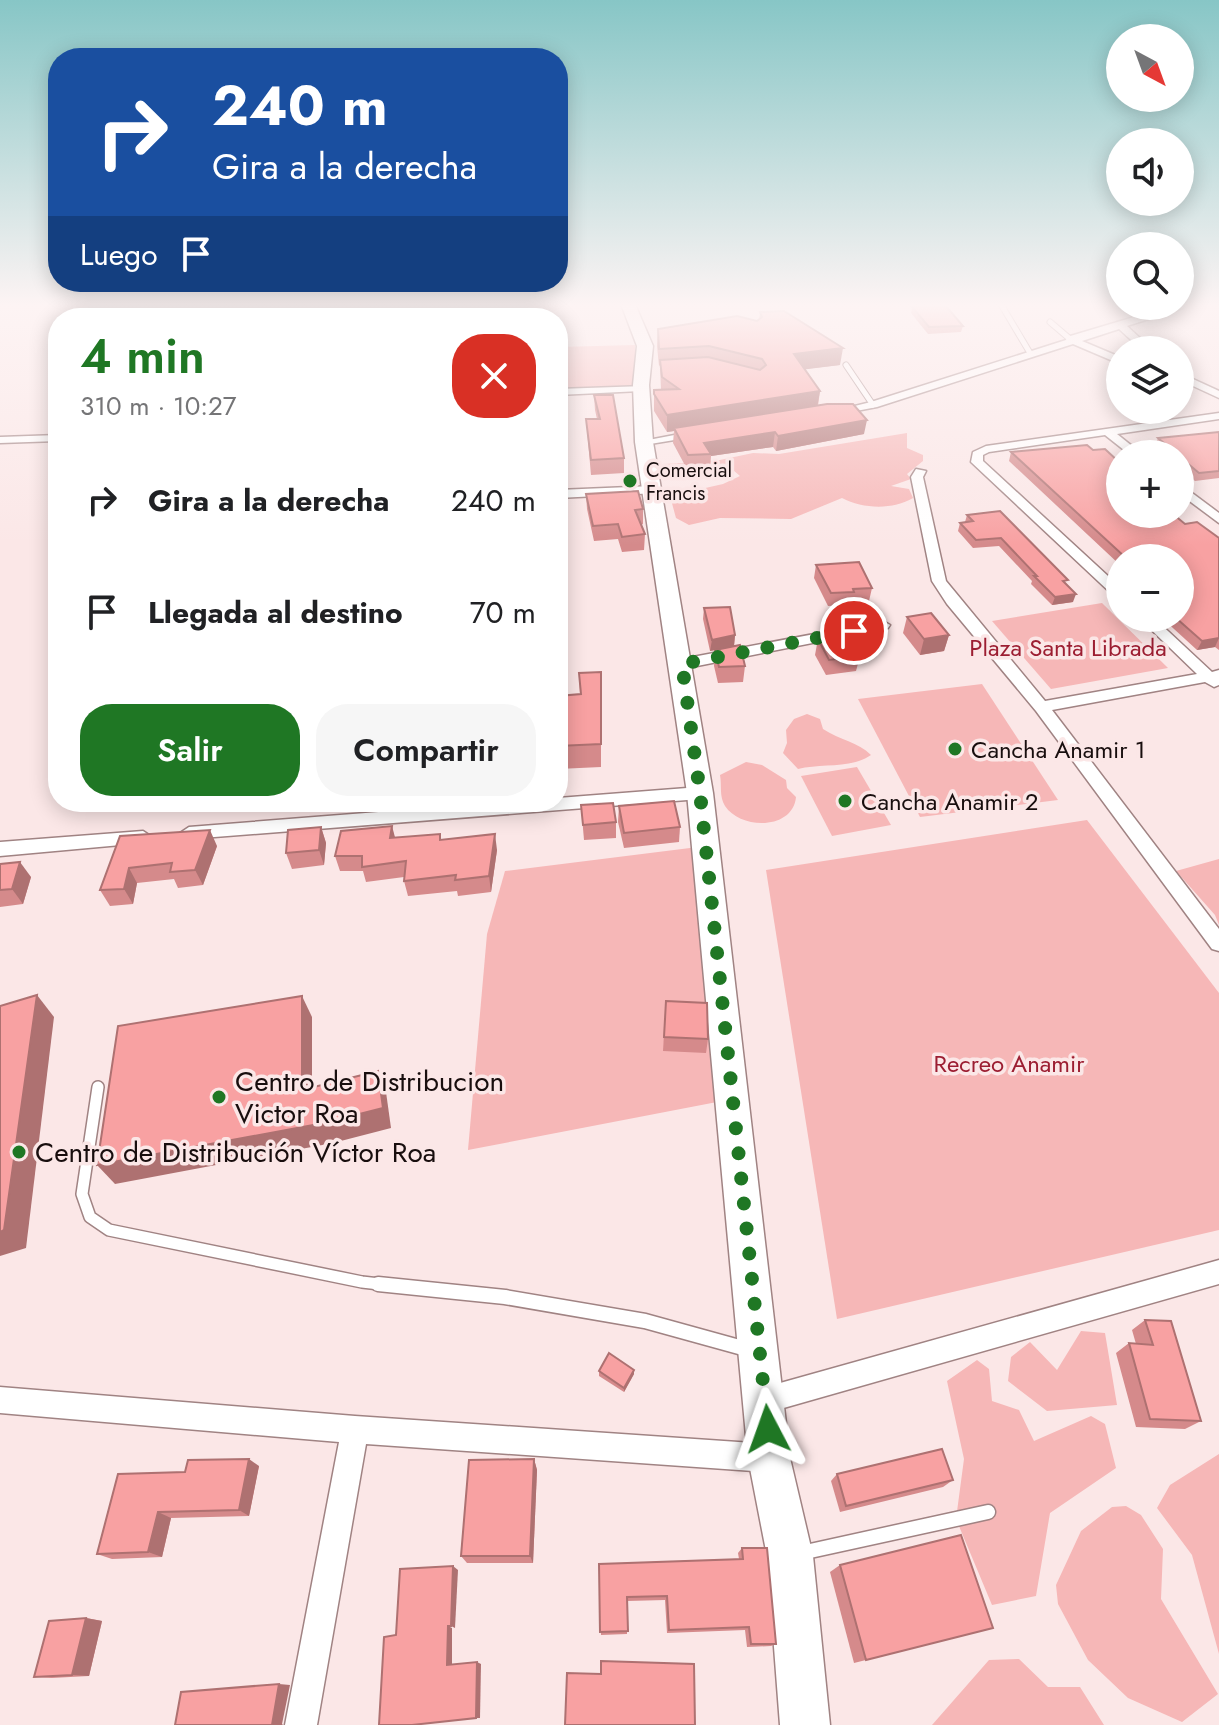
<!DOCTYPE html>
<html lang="es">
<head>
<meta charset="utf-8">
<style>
  :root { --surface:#fff; --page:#f6f6f6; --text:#202124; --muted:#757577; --accent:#1f7724 }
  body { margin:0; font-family:Jost,sans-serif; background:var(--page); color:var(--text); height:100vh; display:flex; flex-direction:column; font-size:30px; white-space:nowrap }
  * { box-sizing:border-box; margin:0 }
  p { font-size:26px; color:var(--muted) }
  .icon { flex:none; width:44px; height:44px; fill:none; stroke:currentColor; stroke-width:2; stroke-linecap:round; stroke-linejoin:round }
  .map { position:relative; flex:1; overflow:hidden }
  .panel { position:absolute; left:48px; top:308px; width:520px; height:504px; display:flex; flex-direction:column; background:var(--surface); border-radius:32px; box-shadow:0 4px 20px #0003 }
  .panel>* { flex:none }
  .top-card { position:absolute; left:48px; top:48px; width:520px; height:244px; border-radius:32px; box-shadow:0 4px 20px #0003; background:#1a4fa0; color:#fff; overflow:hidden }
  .needle { width:52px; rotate:139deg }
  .tools { position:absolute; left:1106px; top:24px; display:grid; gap:16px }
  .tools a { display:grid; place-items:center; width:88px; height:88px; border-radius:50%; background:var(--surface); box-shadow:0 4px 20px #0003; font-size:40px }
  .pin { position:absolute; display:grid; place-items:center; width:68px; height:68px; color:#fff; margin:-34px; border:4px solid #fff; border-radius:50%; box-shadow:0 2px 8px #0007 }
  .me { position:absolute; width:88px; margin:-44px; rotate:356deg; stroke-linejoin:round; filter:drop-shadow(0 0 6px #0008) }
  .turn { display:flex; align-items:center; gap:28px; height:168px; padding:0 32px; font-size:36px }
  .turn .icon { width:104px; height:104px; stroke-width:2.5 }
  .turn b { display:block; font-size:56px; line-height:68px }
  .then { display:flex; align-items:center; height:76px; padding:0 32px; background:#0003; gap:16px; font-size:30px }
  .round { display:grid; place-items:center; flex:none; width:84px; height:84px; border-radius:32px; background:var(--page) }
  .summary { display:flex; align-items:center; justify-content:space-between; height:136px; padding:0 32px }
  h1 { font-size:48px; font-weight:600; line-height:60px; color:var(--accent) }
  .button { display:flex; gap:16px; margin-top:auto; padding:16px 32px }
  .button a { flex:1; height:92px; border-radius:32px; background:var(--accent); color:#fff; font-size:32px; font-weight:600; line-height:92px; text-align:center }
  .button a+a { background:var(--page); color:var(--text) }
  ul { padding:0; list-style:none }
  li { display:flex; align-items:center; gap:24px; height:112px; padding:0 32px }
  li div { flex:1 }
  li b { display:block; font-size:30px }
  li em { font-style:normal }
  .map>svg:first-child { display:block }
  .green { fill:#f6b7b7 }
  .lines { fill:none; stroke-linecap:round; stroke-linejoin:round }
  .lane-far2-casing { stroke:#a08383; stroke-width:7 }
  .lane-far1-casing { stroke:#a08383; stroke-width:14 }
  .lane-casing { stroke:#a08383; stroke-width:17 }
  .street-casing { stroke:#a08383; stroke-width:3 }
  .primary-casing { stroke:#a08383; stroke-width:3 }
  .lane-far2 { stroke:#fff; stroke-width:5 }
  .lane-far1 { stroke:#fff; stroke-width:11 }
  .lane { stroke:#fff; stroke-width:14 }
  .street { fill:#fff; fill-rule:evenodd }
  .primary { fill:#fff; fill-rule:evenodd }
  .wall { fill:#d58a8b }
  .shaded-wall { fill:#ae7171 }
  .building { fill:#f8a1a2; stroke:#ae7171; stroke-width:2 }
  .route { stroke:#1f7724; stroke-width:14; stroke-dasharray:0 25.2 }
  .poi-dot { fill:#1f7724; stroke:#fbe7e7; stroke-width:3 }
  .labels { text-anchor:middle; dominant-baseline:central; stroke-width:7; stroke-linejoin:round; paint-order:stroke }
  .far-poi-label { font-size:20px; fill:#180e0e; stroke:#fbe7e7; text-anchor:start }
  .park-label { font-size:24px; fill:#9c1e32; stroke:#fbe7e7 }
  .poi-label { font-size:24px; fill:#180e0e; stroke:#fbe7e7; text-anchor:start }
  .near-poi-label { font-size:28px; fill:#180e0e; stroke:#fbe7e7; text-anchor:start }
</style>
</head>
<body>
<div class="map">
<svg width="1219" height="1725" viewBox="0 0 1219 1725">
  <rect width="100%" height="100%" fill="#fbe7e7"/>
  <g class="green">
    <polygon points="635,345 635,387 558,390 558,347"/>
    <path d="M907,433V448L923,455V461L907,474L911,479L891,486L909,489L913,498C893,510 863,509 842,498L791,519L720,518L689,525L676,518L670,496L723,484L740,476L733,470L661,475L665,464L715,461L753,453L779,454Z"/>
    <polygon points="1102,603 1168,668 1051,689 992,621"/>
    <polygon points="982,684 1058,800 920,817 858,699"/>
    <path d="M807,714L820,719L823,729C840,740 858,742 871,755C851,769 822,763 798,769L783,753L787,743L786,730L794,719Z"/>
    <path d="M746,762L762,765L786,780L787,788L796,797C793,830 741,830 725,806C719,796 722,786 720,775Z"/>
    <polygon points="857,767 891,825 832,836 801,776"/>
    <polygon points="1087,820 1219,993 1219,1230 837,1319 766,870"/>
    <polygon points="698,847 717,1102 468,1150 487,934 505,871"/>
    <polygon points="1219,859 1219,925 1215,915 1176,871"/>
    <polygon points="1081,1331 1105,1333 1117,1405 1047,1411 1008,1381 1011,1357 1030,1342 1057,1370"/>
    <polygon points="977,1360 989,1369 992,1401 1019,1410 1034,1441 1091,1416 1105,1424 1116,1468 1050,1513 1036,1596 992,1605 956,1519 964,1459 947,1381"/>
    <polygon points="1219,1454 1219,1654 1192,1555 1157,1508 1170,1485"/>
    <polygon points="1126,1506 1141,1515 1163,1549 1161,1599 1218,1694 1182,1722 1128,1698 1088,1660 1058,1604 1056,1585 1081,1531 1112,1507"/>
    <polygon points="1019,1659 1048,1687 1080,1687 1104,1725 932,1725 989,1660"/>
  </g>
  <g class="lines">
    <defs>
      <g id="lane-far2">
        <polyline points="1002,306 1030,353"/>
        <polyline points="1050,322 1070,339"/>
        <polyline points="846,365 873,405"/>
      </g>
      <polyline id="lane-far1" points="98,1087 82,1194 90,1217 109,1230 362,1282 397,1286"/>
      <g id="lane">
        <polyline points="378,1284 505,1297 645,1321 750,1350"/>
        <polyline points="801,1553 988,1512"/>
      </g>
      <g id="street">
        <polygon points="1180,304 1183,304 1183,308 1127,326 1153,350 1142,350 1119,329 1082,341 1120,357 1120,364 1073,344 877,407 835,415 830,412 871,402 1066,340 1067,337 1171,306 1180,306"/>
        <polygon points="1180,373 1219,391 1219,398 1180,380"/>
        <polygon points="645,386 646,388 641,391 558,395 558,389"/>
        <polygon points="1219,413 1219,419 1117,434 1142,454 1129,454 1105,435 989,452 983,455 983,461 1120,587 1120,598 1115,597 971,462 973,452 986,446"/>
        <polygon points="695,431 699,432 699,436 644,445 638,442"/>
        <polygon points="58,435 58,441 0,443 0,437"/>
        <polygon points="916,469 926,471 923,477 946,581 1045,701 1197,674 1139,618 1154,618 1212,672 1219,670 1219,685 1214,687 1205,682 1052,710 1219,929 1219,951 1212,949 1036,711 947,604 932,581 911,477"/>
        <polygon points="1180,484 1219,513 1219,523 1180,494"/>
        <polygon points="653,486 659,490 657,493 558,498 558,490"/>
        <polygon points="883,621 890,625 888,628 682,669 675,664 682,659"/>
        <polygon points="700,787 708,793 700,799 189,839 180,833 189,827 506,802 558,802 558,798"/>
        <polygon points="143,831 152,837 143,843 0,856 0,842"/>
        <polygon points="1219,1260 1219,1284 766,1413 757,1409 753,1400 757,1391 766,1387"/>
        <polygon points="0,1387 355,1416 769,1444 779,1448 783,1458 779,1468 769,1472 366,1444 317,1725 285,1725 339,1442 0,1413"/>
      </g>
      <polygon id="primary" points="621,304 635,304 653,346 649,385 653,442 713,793 790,1458 813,1556 830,1725 780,1725 767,1556 748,1458 687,793 635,442 633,385 637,346"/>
    </defs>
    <use href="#lane-far2" class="lane-far2-casing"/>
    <use href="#lane-far1" class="lane-far1-casing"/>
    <use href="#lane" class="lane-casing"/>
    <use href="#street" class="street-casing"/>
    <use href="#primary" class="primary-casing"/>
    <use href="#lane-far2" class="lane-far2"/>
    <use href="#lane-far1" class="lane-far1"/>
    <use href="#lane" class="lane"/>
    <use href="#street" class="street"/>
    <use href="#primary" class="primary"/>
  </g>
  <g class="wall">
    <polygon points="912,307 963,326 961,332 928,334 911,313"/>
    <polygon points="760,312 840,365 805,369 820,391 818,406 864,434 776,451 773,447 711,456 710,470 688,471 673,443 674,431 667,432 654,411 654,390 661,390 660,365 659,366 657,346 658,329 757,321 759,320"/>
    <polygon points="558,394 561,406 562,421 558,421"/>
    <polygon points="594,395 624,458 624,473 591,475 586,419 597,419 595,410"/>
    <polygon points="1219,432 1219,478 1195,481 1180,468 1180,454 1164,454 1155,446 1158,438"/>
    <polygon points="1011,452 1120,514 1185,524 1219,538 1219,650 1215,647 1197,650 1162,618 1180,618 1180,558 1120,558 1120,565 1009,461"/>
    <polygon points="586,494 643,509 643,524 641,525 645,534 644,550 622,552 618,539 594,541 587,509"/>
    <polygon points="967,515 1066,584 1073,602 1052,605 1031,584 1032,581 999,546 973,548 958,531 960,523 965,522"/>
    <polygon points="816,565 872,588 869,601 852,602 851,605 828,606 814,578"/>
    <polygon points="704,608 735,635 734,646 710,651 703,619"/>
    <polygon points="907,617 949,635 944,651 920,655 903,633"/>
    <polygon points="818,639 860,656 856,671 826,675 815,655"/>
    <polygon points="715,650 745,666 743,682 718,683 714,666"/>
    <polygon points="601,672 601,767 558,769 558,696 580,694 579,673"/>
    <polygon points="118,802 160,802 159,804 121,807"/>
    <polygon points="581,805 616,822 616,838 584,840"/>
    <polygon points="619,806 680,827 679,842 624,848 618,822"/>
    <polygon points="321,827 326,843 324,865 292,869 286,853"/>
    <polygon points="440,834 441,839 497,850 491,892 458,896 457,891 408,896 404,881 404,877 366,882 363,871 340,871 335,856 395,838"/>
    <polygon points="120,836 217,846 203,885 178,888 174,879 137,883 133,904 110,906 100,890"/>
    <polygon points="0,864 31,877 23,904 0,907"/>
    <polygon points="666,1001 708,1039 706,1053 663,1051"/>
    <polygon points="1145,1320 1201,1421 1185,1429 1136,1427 1116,1353 1129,1343 1136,1344 1132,1330"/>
    <polygon points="599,1371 634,1374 624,1392 599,1376"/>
    <polygon points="534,1459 537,1470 533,1563 467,1563 461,1556"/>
    <polygon points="259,1466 249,1516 171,1518 162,1557 112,1559 97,1554 185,1472"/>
    <polygon points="837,1474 953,1480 943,1487 840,1512 831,1481"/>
    <polygon points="742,1548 776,1644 771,1646 747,1647 745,1630 667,1633 665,1600 627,1601 627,1634 601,1635 599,1564 739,1559 738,1553"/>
    <polygon points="840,1565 993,1628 854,1663 830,1572"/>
    <polygon points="86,1618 102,1621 89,1676 52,1678 34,1677"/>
  </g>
  <g class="shaded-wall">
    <polygon points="843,348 840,365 792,371 794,354"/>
    <polygon points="820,391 817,408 674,428 674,431 667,432 667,415"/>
    <polygon points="867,420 864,434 776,451 778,436"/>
    <polygon points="775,432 773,447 711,456 711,454 704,443"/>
    <polygon points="1076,594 1073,602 1052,605 1055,597"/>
    <polygon points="735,635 734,646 710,651 712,640"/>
    <polygon points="949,635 944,651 920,655 924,639"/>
    <polygon points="1219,638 1215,647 1197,650 1202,641"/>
    <polygon points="392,826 396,841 390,838"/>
    <polygon points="321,827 326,843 324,865 319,850"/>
    <polygon points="210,830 217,846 203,885 195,870"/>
    <polygon points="495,834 497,850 491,892 489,876"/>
    <polygon points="20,862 31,877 23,904 12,889"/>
    <polygon points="129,868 137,883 133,904 124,889"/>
    <polygon points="37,995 54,1017 26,1248 0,1256 0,1232"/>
    <polygon points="302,996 312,1017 312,1111 302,1090"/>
    <polygon points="378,1071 386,1092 391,1128 333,1143 115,1184 97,1165"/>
    <polygon points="634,1370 634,1374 624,1392 624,1388"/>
    <polygon points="249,1459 259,1466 249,1516 239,1510"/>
    <polygon points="534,1459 537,1470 533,1563 530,1556"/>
    <polygon points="158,1512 171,1518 162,1557 148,1552"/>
    <polygon points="453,1566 458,1570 455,1628 451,1626"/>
    <polygon points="86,1618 102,1621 89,1676 72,1675"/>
    <polygon points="448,1626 452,1628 452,1667 447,1665"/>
    <polygon points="477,1662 481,1664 480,1718 476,1718"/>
    <polygon points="279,1684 290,1685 282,1724 283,1725 271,1725"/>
  </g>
  <g class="building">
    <polygon points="926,304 942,304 946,306 963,326 929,327 912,307"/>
    <polygon points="784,311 843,348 794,354 820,391 667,415 654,394 654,390 679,389 662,377 660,360 708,357 760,370 766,365 762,359 709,346 659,349 658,329 737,316 757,321 762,317 760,312"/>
    <polygon points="594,395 613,395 624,458 591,460 586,419 600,419"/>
    <polygon points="827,404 853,404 867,420 778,436 775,432 704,443 711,454 688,455 674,428"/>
    <polygon points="1219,432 1219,471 1199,473 1180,457 1180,454 1177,454 1158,438"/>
    <polygon points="1087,445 1093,450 1105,449 1120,463 1120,514 1173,514 1185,524 1197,522 1219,538 1219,638 1202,641 1176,618 1180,618 1180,602 1182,601 1180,599 1180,558 1126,558 1011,452"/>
    <polygon points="638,491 643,509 635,510 645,534 622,537 618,524 593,526 586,494"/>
    <polygon points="1000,511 1068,580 1063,581 1076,594 1055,597 1034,576 1037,576 1001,538 976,540 960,523 973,521 967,515"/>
    <polygon points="859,562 872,588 853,589 854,592 831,593 816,565"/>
    <polygon points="730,607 735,635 712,640 704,608"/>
    <polygon points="931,613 949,635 924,639 907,617"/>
    <polygon points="848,635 860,656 829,660 818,639"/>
    <polygon points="740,645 745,666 719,667 715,650"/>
    <polygon points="601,672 601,744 558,746 558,696 581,694 579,673"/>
    <polygon points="674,801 680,827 624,833 619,806"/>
    <polygon points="613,803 616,822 583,825 581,805"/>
    <polygon points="392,826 390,838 440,834 440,840 495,834 489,876 455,880 456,875 404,881 406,861 362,867 362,856 335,856 341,831"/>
    <polygon points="321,827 319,850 286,853 288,830"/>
    <polygon points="210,830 195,870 170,872 172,863 129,868 124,889 100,890 120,836"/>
    <polygon points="20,862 12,889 0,890 0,864"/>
    <polygon points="37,995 4,1230 0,1232 0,1006"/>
    <polygon points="302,996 302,1090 378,1071 383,1108 324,1123 97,1165 118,1026"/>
    <polygon points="666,1001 707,1003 708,1039 664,1037"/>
    <polygon points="1145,1320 1171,1321 1201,1421 1150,1419 1129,1343 1153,1345"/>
    <polygon points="609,1353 634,1370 624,1388 599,1371"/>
    <polygon points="942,1449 953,1480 846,1506 837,1474"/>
    <polygon points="249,1459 239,1510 158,1512 148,1552 97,1554 118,1474 185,1472 188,1460"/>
    <polygon points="534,1459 530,1556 461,1556 469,1460"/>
    <polygon points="961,1535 993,1628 866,1660 840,1565"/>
    <polygon points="742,1548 767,1548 776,1644 751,1644 749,1627 669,1630 667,1596 627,1597 628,1631 600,1632 599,1564 743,1559"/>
    <polygon points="453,1566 451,1626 448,1626 447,1665 477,1662 476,1718 412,1725 379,1725 384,1637 396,1635 400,1569"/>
    <polygon points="86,1618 72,1675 34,1677 49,1621"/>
    <polygon points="601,1661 694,1664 695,1725 565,1725 567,1673 601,1674"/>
    <polygon points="279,1684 272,1725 175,1725 181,1692"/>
  </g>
  <linearGradient id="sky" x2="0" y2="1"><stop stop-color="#87c6c6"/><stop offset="0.56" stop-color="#fdf4f4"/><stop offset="1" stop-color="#fdf4f4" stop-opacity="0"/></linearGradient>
  <rect width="1219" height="545" fill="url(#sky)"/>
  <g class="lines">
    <polyline class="route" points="768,1429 700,793 682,664 854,631"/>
  </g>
  <g class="poi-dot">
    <circle cx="630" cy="481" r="8"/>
    <circle cx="955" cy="749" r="8"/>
    <circle cx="845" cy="801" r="8"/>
    <circle cx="219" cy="1097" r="8"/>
    <circle cx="19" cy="1152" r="8"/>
  </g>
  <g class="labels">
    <g class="far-poi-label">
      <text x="646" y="470">Comercial<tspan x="646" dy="23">Francis</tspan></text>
    </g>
    <g class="park-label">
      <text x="1068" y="647">Plaza Santa Librada</text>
      <text x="1009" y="1063">Recreo Anamir</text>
    </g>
    <g class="poi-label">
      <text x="971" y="749">Cancha Anamir 1</text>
      <text x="861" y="801">Cancha Anamir 2</text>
    </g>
    <g class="near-poi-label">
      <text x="235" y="1081">Centro de Distribucion<tspan x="235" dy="32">Victor Roa</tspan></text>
      <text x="35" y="1152">Centro de Distribución Víctor Roa</text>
    </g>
  </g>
</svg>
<div class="tools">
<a><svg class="needle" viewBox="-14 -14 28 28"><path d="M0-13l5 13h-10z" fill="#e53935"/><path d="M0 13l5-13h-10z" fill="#757577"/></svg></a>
<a><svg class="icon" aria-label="sound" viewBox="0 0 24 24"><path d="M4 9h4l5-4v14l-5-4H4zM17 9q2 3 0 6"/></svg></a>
<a><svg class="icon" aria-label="search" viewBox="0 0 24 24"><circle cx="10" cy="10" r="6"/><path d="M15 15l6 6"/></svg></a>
<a><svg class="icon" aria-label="layers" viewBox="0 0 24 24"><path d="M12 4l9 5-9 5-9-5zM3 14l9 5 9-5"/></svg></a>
<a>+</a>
<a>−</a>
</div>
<div class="pin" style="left:854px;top:631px;background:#d93025"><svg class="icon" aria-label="arrive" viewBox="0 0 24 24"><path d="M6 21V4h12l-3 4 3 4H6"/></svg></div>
<svg class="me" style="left:768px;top:1429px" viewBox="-20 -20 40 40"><path d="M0-17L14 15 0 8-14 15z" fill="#1f7724" stroke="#fff" stroke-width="4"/></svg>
<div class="top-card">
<div class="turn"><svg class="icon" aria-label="right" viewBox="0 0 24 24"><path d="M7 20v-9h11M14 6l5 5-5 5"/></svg><div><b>240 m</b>Gira a la derecha</div></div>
<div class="then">Luego<svg class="icon" aria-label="arrive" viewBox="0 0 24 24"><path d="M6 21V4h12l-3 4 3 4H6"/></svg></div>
</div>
<section class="panel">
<div class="summary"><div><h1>4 min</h1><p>310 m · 10:27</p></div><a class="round" style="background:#d93025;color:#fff"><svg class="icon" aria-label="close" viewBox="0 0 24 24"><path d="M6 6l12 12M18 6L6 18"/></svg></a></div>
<ul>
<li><svg class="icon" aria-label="right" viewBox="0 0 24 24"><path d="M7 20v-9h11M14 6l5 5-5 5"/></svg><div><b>Gira a la derecha</b></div><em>240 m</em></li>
<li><svg class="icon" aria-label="arrive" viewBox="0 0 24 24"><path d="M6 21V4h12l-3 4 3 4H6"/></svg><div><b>Llegada al destino</b></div><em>70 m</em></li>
</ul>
<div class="button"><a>Salir</a><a>Compartir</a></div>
</section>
</div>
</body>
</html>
